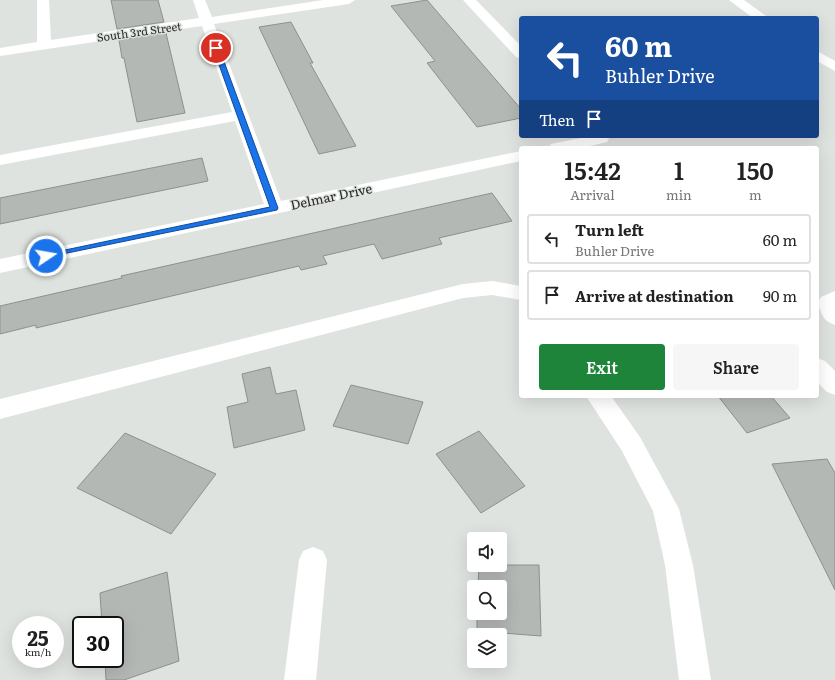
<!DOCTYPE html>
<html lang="en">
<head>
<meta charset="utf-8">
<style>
  :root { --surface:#fff; --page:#f6f6f6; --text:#222; --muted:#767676; --line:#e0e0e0; --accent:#1d843a }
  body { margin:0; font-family:Literata,serif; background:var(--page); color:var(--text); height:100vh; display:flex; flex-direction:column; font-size:15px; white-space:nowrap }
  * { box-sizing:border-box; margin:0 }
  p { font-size:13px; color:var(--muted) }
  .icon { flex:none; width:22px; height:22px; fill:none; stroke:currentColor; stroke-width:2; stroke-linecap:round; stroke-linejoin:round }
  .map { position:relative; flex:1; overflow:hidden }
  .side { position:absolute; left:519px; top:146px; width:300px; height:252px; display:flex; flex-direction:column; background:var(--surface); border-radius:4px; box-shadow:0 4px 16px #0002 }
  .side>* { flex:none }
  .guide { position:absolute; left:519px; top:16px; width:300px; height:122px; border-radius:4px; box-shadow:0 4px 16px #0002; background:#1a4fa0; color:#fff; overflow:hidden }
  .fabs { position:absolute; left:467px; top:532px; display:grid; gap:8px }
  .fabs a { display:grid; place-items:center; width:40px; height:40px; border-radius:4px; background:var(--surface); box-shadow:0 4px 16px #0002; font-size:20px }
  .speed { position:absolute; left:12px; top:616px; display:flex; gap:8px; font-size:20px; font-weight:700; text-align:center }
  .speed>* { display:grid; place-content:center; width:52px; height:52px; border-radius:50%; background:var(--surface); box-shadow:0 4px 16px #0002; line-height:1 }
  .speed small { font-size:10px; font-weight:400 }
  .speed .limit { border:2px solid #111; border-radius:6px; background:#fff; color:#111 }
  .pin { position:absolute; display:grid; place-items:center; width:34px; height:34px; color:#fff; margin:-17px; border:2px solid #fff; border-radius:50%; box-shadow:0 1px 4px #0007 }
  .me { position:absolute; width:44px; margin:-22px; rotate:78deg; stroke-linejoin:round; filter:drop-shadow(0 0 3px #0008) }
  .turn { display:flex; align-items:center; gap:14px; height:84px; padding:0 20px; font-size:18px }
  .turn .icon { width:52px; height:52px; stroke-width:2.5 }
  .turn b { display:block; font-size:28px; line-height:34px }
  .then { display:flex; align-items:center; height:38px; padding:0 20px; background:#0003; gap:8px; font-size:15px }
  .eta { display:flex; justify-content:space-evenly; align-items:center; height:68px; text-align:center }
  .eta b { font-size:24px; font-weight:600; line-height:28px }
  .button { display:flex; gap:8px; margin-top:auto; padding:8px 20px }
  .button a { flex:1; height:46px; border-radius:4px; background:var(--accent); color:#fff; font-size:16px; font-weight:600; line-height:46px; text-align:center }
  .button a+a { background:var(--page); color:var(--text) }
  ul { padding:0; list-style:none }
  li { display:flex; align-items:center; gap:12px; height:50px; margin:0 8px 6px; padding:0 12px; border:2px solid var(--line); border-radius:4px }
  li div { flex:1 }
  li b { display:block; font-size:15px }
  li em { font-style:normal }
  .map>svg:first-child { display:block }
  .building { fill:#b4b8b4; stroke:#8c918d }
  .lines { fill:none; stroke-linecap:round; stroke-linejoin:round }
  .minor { fill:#fff; fill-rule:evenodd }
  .route { fill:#1a73e8; stroke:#114b97 }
  .labels { text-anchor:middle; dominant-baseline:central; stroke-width:3; stroke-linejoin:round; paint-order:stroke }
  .far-street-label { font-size:11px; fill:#272827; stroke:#dfe3df }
  .street-label { font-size:13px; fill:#272827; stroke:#dfe3df }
</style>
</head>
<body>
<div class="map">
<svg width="835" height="680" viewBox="0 0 835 680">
  <rect width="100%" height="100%" fill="#dfe3df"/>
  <g class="building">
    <polygon points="111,0 158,0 164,22 117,29"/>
    <polygon points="427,0 521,109 521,118 477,127 427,63 435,61 391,6"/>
    <polygon points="291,22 313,63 310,63 356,146 319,154 259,27"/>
    <polygon points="166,33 185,113 137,122 124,58 122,58 119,40"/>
    <polygon points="202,158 208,181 0,224 0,198"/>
    <polygon points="492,193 512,221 439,238 442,244 382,259 374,244 323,256 327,264 301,270 299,266 36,328 36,325 0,334 0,306 122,278 121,276"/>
    <polygon points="270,367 276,394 296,390 305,430 234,448 227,407 248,402 242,374"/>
    <polygon points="351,385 423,402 408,444 333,426"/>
    <polygon points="718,396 771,396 790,418 747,433"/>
    <polygon points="479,431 525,486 481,513 436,454"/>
    <polygon points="125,433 216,474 171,534 77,488"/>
    <polygon points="827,459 835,473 835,590 772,464"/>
    <polygon points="479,565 539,565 541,636 477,631 477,613 500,613 500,587 478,587"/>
    <polygon points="167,572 179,661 124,680 106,680 105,659 115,659 115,625 102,625 100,593"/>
  </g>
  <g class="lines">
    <g class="minor">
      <polygon points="37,0 49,0 51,40 199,18 193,0 205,0 212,17 323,0 355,0 349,4 214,24 281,201 521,151 521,161 0,273 0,259 264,204 235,121 0,165 0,155 232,112 202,26 0,56 0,48 37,42"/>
      <polygon points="463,0 476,0 521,46 521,58 516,57"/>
      <polygon points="729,0 744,0 769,18 753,18"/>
      <polygon points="817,51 835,61 835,71 817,61"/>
      <polygon points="591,136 607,136 609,139 607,142 581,148 549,148 551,144"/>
      <polygon points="492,281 521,286 521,300 492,295 463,298 0,419 0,399 463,284"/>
      <path d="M835,291V325C823,321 821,314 818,302L821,297Z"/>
      <polygon points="817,358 825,361 835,371 835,395 827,392 817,382"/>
      <polygon points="586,396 611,396 640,437 679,509 693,565 711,680 679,680 665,565 653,511 622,451"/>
      <polygon points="313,547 323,551 327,560 316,680 284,680 299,560 303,551"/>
    </g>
  </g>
  <polygon class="route" points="216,46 219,48 278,208 277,210 43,258 42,256 46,254 270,207 213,48"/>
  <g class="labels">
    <g class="far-street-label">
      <text transform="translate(139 31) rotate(-8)">South 3rd Street</text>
    </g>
    <g class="street-label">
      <text transform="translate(331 196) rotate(-12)">Delmar Drive</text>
    </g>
  </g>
</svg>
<div class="fabs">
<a><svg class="icon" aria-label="sound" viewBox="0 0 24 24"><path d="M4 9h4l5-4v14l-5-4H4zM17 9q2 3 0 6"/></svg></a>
<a><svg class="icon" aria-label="search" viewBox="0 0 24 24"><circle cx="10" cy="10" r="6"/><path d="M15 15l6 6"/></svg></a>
<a><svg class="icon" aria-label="layers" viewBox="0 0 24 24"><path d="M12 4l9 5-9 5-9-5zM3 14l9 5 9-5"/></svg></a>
</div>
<div class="speed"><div>25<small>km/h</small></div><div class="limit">30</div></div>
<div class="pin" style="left:216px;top:48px;background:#d93025"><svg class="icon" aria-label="arrive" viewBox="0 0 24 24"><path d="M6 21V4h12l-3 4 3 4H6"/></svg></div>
<svg class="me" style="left:46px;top:256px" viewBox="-20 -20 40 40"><circle r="17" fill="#1a73e8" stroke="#fff" stroke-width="3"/><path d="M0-11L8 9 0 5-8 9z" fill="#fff"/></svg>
<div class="guide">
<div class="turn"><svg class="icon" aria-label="left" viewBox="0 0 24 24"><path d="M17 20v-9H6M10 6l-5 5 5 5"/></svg><div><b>60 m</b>Buhler Drive</div></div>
<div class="then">Then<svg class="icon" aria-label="arrive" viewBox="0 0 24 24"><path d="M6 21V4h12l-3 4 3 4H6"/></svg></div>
</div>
<section class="side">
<div class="eta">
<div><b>15:42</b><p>Arrival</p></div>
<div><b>1</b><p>min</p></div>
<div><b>150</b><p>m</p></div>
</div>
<ul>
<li><svg class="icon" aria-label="left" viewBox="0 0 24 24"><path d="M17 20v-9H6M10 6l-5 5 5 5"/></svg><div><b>Turn left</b><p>Buhler Drive</p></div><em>60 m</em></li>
<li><svg class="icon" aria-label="arrive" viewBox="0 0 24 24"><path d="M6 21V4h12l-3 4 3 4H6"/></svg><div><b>Arrive at destination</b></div><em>90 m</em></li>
</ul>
<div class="button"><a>Exit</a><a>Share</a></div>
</section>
</div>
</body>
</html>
